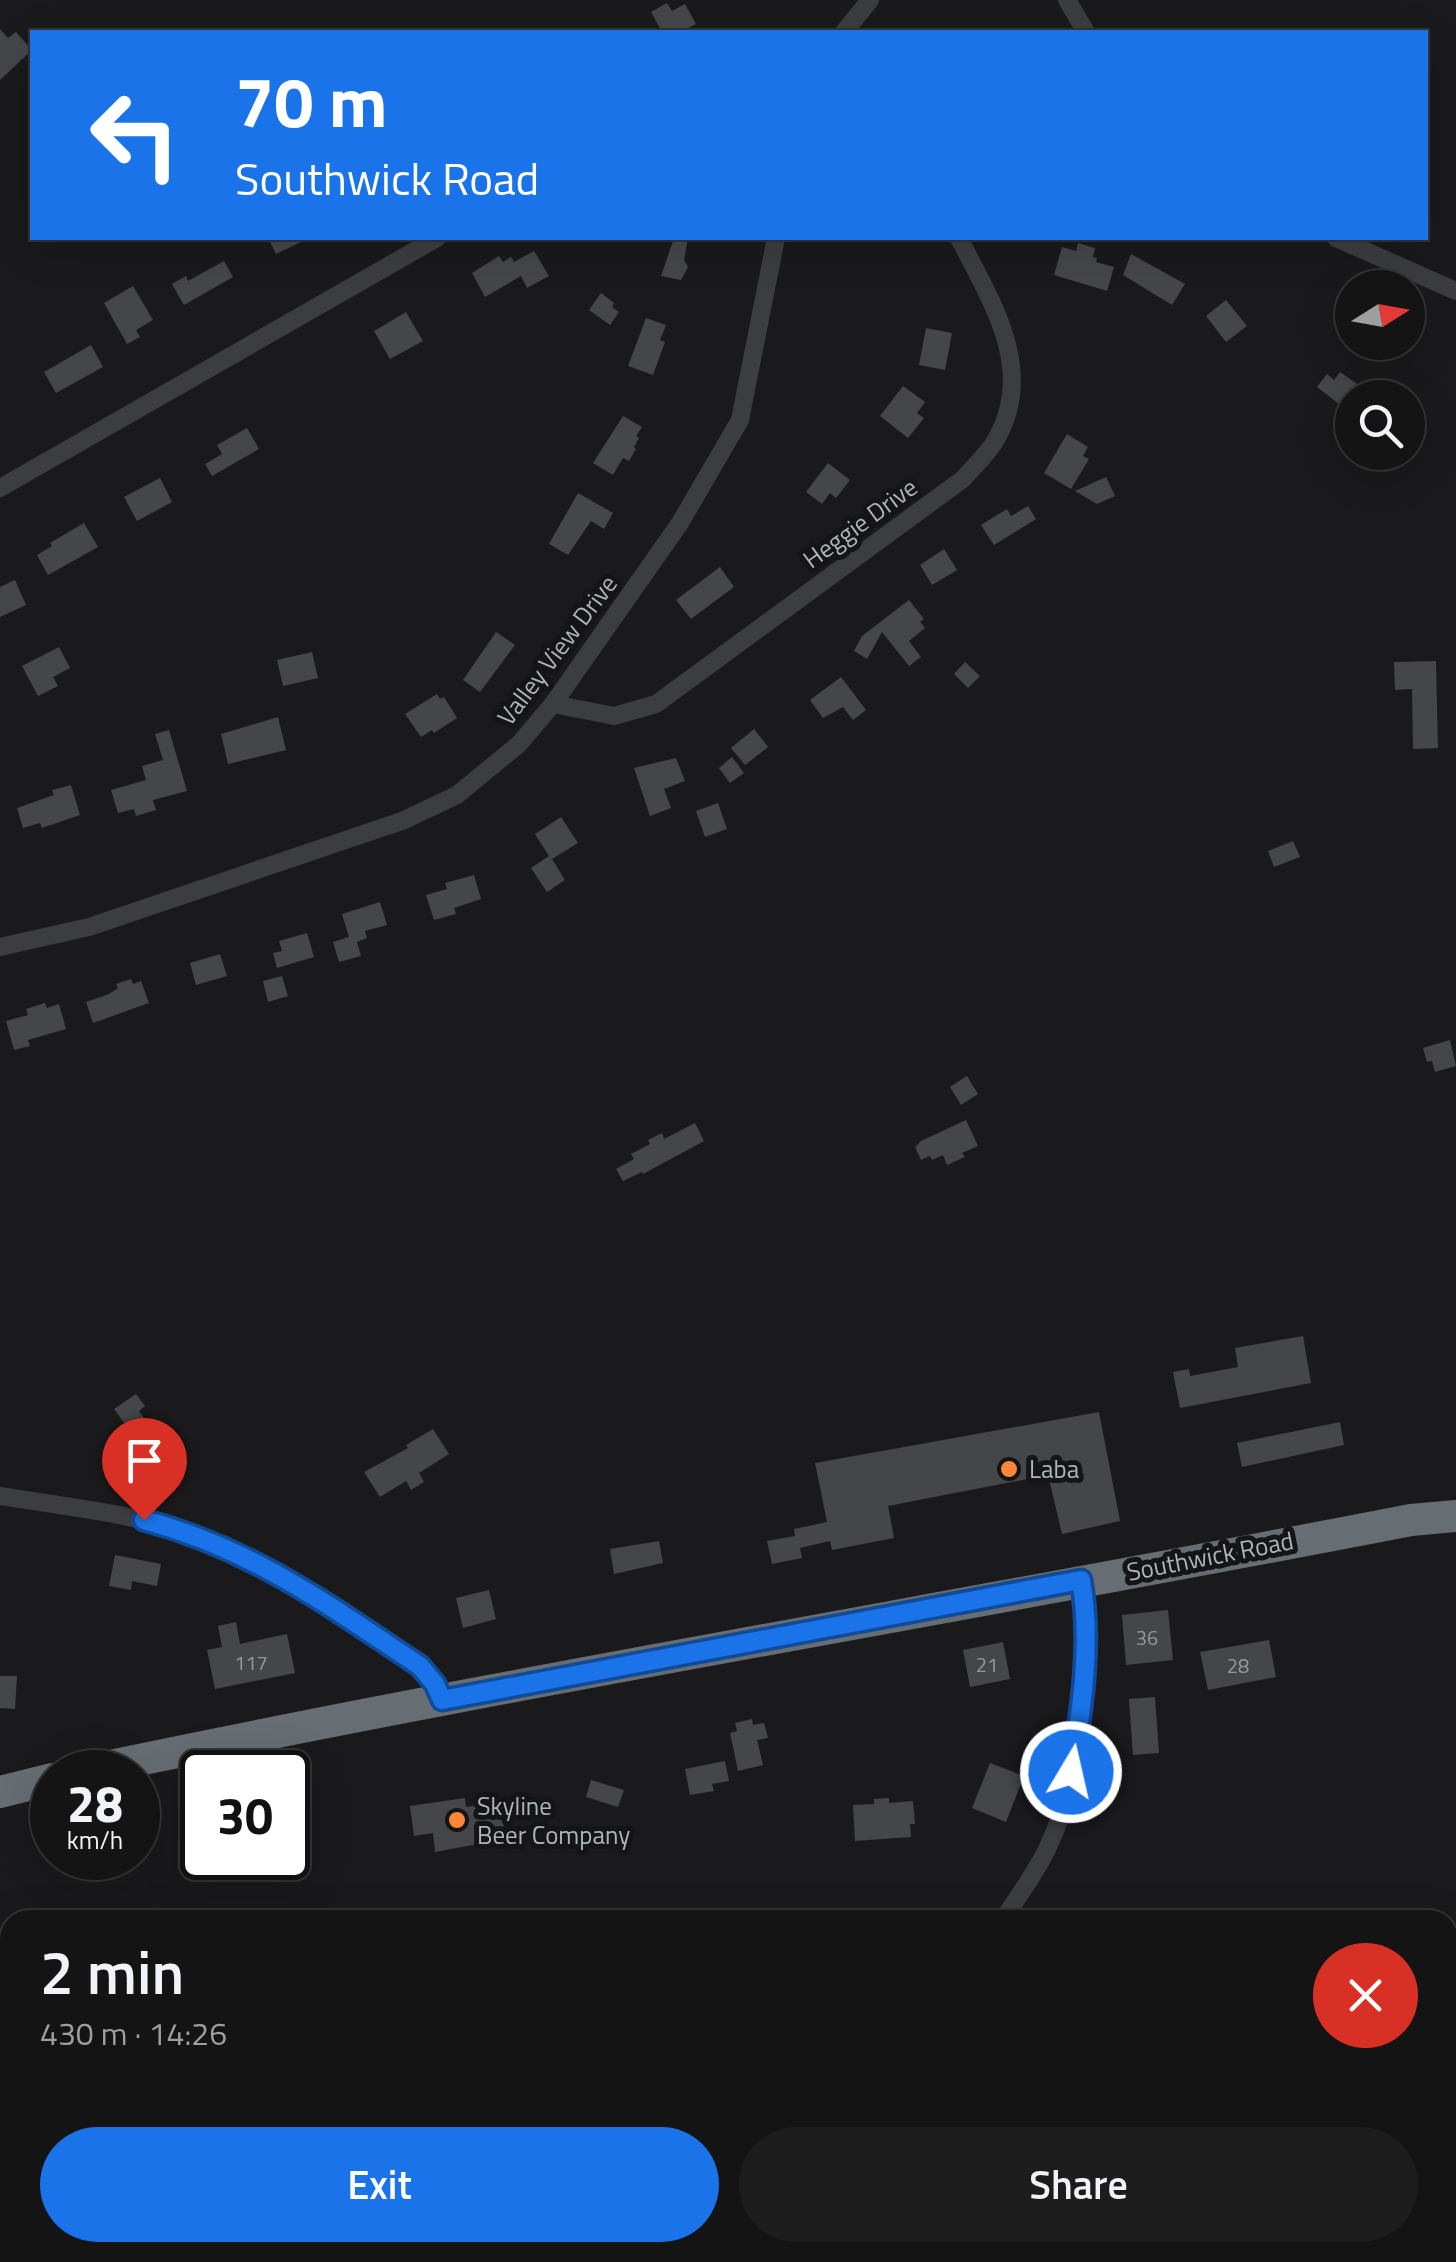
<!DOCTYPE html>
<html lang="en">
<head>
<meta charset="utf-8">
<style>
  :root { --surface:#141415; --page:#1d1d1e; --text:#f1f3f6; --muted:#9d9ea0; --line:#333334; --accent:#1a73e8 }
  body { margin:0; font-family:"Titillium Web",sans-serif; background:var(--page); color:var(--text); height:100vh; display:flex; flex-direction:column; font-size:38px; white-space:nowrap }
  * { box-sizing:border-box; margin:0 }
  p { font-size:32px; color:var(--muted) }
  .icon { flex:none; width:55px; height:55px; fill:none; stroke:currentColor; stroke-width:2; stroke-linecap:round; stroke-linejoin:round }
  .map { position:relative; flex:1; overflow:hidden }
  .drawer { position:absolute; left:0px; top:1910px; width:1458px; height:352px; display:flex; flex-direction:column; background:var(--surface); border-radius:30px 30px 0 0; box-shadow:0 10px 40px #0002,0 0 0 2px var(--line) }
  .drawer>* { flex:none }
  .hud { position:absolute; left:30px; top:30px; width:1398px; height:210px; border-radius:0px; box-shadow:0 10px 40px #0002,0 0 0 2px var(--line); background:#1a73e8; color:#fff; overflow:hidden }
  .needle { width:65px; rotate:79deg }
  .tools { position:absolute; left:1335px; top:270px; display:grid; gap:20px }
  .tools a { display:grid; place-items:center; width:90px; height:90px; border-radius:50%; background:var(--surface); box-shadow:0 10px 40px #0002,0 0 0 2px var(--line); font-size:50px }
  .speed { position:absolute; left:30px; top:1750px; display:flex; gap:20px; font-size:50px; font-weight:700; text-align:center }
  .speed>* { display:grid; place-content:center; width:130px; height:130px; border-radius:50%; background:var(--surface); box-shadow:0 10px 40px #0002,0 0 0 2px var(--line); line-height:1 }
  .speed small { font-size:25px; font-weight:400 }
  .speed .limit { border:5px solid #111; border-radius:15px; background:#fff; color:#111 }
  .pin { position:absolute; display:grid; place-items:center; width:85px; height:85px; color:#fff; margin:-102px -42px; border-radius:50% 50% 50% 0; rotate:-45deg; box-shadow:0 0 10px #0007 }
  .pin .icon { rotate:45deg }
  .me { position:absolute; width:110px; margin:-55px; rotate:9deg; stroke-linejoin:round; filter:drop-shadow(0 0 8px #0008) }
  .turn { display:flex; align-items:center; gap:35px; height:210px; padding:0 40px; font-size:45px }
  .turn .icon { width:130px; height:130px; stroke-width:2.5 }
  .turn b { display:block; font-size:70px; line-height:85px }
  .round { display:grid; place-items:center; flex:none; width:105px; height:105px; border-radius:52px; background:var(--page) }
  .summary { display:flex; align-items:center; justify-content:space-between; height:170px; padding:0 40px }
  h1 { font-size:60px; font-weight:600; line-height:75px }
  .action { display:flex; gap:20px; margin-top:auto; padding:20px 40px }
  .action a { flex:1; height:115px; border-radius:60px; background:var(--accent); color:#fff; font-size:40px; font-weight:600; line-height:115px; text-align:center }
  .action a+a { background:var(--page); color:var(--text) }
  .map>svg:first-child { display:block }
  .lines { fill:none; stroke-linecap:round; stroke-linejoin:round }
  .stream { stroke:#2f3e41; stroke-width:5 }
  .building { fill:#444649 }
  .street { stroke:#3b3d41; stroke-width:18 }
  .highway { stroke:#666d73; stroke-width:32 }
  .route-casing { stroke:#114b97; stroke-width:25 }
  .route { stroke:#1a73e8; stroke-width:18 }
  .poi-dot { fill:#f98735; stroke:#151517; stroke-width:4 }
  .labels { text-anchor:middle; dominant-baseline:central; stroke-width:10; stroke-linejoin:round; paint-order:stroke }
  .number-label { font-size:20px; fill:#92999f }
  .street-label { font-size:25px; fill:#acb5bc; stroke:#151517 }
  .poi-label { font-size:25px; fill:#acb5bc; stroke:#151517; text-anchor:start }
</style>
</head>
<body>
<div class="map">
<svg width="1456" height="2262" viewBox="0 0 1456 2262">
  <rect width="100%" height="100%" fill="#1a1a1c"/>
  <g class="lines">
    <polyline class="stream" points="45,2262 60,2252"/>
  </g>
  <g class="building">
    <polygon points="667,3 672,11 685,4 696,24 680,32 662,32 651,12"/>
    <polygon points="0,29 8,38 16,32 32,50 0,80"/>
    <polygon points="268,238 309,238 276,254"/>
    <polygon points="674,238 688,238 684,260 688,267 681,280 661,276"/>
    <polygon points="1078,243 1095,248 1093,257 1097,258 1096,262 1114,267 1107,291 1054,275 1062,247 1076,251"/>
    <polygon points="534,251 549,276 527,288 521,276 485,297 472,273 499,256 503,262 511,257 514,262"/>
    <polygon points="1131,254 1185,284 1172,305 1123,275"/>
    <polygon points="224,261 233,277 184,305 172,284 186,276 188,281"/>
    <polygon points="133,286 153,320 136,330 140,337 127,344 104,303"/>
    <polygon points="601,293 614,303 612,307 619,312 610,325 589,310"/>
    <polygon points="1226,300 1247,326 1226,342 1206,316"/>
    <polygon points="406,312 423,341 390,359 374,331"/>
    <polygon points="646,318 666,325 660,340 665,342 653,375 628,366"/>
    <polygon points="926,328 952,333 945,370 919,365"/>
    <polygon points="91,345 103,367 56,393 44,372"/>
    <polygon points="1340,372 1377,398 1352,398 1352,422 1335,410 1339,404 1317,387 1327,374 1334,380"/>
    <polygon points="903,386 925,402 917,413 924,418 908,438 880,416"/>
    <polygon points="623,416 642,427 636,436 639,438 634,447 636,449 629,461 623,458 613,475 593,463"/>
    <polygon points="247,428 259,449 212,476 205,464 222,454 217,445"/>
    <polygon points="1067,434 1088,447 1083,456 1089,459 1071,489 1044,473"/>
    <polygon points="828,463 850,480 836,498 830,493 822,504 806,492"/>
    <polygon points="1106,477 1115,496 1097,504 1075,491"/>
    <polygon points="160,478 172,502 137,521 124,497"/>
    <polygon points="578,493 613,513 604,529 591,521 568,555 549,544"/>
    <polygon points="1028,506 1036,519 994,545 981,525 1007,509 1011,516"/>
    <polygon points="84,523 98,547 48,575 37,555 52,546 50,543"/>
    <polygon points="944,549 957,570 932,585 920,565"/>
    <polygon points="720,567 734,587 691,619 676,600"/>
    <polygon points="15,580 26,605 0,617 0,587"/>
    <polygon points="909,600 924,619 920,622 925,628 909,641 921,657 909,666 882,632 867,659 854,651 862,636"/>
    <polygon points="496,632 515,645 480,692 463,680"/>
    <polygon points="59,647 70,668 53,677 58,686 38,696 22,666"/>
    <polygon points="312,652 318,678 283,686 277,660"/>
    <polygon points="1436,661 1438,748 1413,749 1412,689 1395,690 1394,662"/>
    <polygon points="965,662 980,676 968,688 954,674"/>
    <polygon points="841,677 866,710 853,720 843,707 823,718 810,700"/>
    <polygon points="437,694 440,699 444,697 457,718 434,733 432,730 421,737 405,714"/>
    <polygon points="278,717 286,750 228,764 221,734"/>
    <polygon points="754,729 768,747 745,765 731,748"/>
    <polygon points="169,730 187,791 153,800 156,810 136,816 134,809 118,813 111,790 146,780 142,766 163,760 155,734"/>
    <polygon points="732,757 744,773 730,783 719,768"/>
    <polygon points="676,758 685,781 664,789 671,808 650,816 634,768"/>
    <polygon points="71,785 80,815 42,828 40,823 23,828 17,808 54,795 52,790"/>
    <polygon points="718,803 727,829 705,837 696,811"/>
    <polygon points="561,817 578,843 552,859 565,880 547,892 531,868 549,856 535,834"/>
    <polygon points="1293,841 1300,857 1274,867 1268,851"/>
    <polygon points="474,875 481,899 454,908 456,914 434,920 426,895 447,889 445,883"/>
    <polygon points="380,902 387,925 365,931 367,938 357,942 361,956 339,962 333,942 349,937 342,914"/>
    <polygon points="307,933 314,957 277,968 273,953 282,951 279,941"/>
    <polygon points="220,954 227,976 196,985 190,963"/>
    <polygon points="282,976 288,996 268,1002 263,981"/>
    <polygon points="131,979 133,984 141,981 149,1003 93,1023 86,1002 109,994 118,988 116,984"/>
    <polygon points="45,1003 47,1008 59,1004 66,1029 28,1040 30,1046 14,1050 6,1021 28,1015 26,1009"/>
    <polygon points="1450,1040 1456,1066 1435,1072 1432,1061 1427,1062 1423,1048"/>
    <polygon points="967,1076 978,1094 961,1105 950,1087"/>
    <polygon points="966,1120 978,1146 962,1153 965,1157 947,1165 943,1155 932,1160 930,1156 921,1160 915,1147 921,1141"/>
    <polygon points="695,1123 704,1141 643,1174 642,1172 623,1181 616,1169 634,1159 631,1154 650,1144 648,1140 662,1133 664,1139"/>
    <polygon points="1303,1336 1311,1383 1180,1408 1173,1372 1189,1369 1190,1376 1238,1367 1235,1348"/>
    <polygon points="136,1394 145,1406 139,1411 161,1442 135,1461 116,1435 127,1427 114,1409"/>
    <polygon points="1099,1412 1120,1521 1062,1534 1048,1475 888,1506 894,1538 832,1550 830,1541 800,1548 802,1558 772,1564 767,1541 795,1536 794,1529 827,1522 815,1463"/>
    <polygon points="1340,1422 1344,1445 1242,1467 1237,1443"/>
    <polygon points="433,1429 449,1454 419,1473 424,1482 411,1490 406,1481 380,1497 364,1472 408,1448 406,1445"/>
    <polygon points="659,1541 663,1563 614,1574 610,1549"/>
    <polygon points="115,1555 161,1564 157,1586 132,1581 131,1590 109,1586"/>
    <polygon points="489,1590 496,1619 463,1628 456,1598"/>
    <polygon points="1168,1610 1173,1660 1126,1665 1122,1615"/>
    <polygon points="236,1622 240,1644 287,1634 295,1673 215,1689 207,1650 222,1647 218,1626"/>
    <polygon points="1269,1640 1276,1677 1208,1690 1200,1652"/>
    <polygon points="1003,1642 1010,1679 970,1687 963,1650"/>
    <polygon points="0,1676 17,1676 15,1709 0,1708"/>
    <polygon points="1155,1697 1159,1753 1133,1755 1129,1699"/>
    <polygon points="752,1719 753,1725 764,1723 768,1738 757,1740 763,1765 738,1771 730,1733 737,1731 735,1723"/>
    <polygon points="725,1761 729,1781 712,1784 714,1791 690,1795 685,1769"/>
    <polygon points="990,1763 1024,1776 1006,1822 972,1808"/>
    <polygon points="591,1780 624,1790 618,1807 586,1797"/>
    <polygon points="465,1798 466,1807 501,1802 505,1839 435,1852 433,1833 414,1836 410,1806"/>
    <polygon points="889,1798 889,1803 913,1801 915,1824 910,1824 911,1837 855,1841 853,1805 874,1804 874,1799"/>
  </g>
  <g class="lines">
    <g class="street">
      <polyline points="1067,0 1086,32"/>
      <polyline points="844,32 870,0"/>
      <polyline points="1336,238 1456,291"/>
      <polyline points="0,488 437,238"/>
      <path d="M553,704L614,716L656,704L963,479C975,465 990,452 998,436C1035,367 990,299 959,238"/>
      <polyline points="0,947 89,927 402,821 457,795 519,744 553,704 680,523 740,420 776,238"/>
      <path d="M0,1496C68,1507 138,1514 203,1537C282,1566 351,1620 420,1666L435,1684L442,1700"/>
      <path d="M1003,1920C1018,1896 1036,1873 1048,1847C1080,1781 1094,1651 1081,1580"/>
      <polyline points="799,2262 804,2252"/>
    </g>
    <g class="highway">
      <path d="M81,1772C523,1679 968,1606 1411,1520L1456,1516"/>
      <polyline points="0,1792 52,1779"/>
    </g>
  </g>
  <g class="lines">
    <defs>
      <path id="route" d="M144,1520C253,1549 328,1605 420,1666L435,1684L442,1700L1081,1580C1092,1642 1082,1710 1071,1772"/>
    </defs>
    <use href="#route" class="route-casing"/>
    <use href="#route" class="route"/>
  </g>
  <g class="poi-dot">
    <circle cx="1009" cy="1469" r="10"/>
    <circle cx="457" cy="1820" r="10"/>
  </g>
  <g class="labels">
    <g class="number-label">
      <text x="1147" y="1637">36</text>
      <text x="251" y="1662">117</text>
      <text x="987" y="1664">21</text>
      <text x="1238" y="1665">28</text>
    </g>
    <g class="street-label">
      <text transform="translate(860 523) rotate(-36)">Heggie Drive</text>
      <text transform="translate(557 650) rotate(-53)">Valley View Drive</text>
      <text transform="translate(1210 1556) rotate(-11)">Southwick Road</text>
    </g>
    <g class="poi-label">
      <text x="1029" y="1469">Laba</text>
      <text x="477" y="1806">Skyline<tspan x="477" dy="29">Beer Company</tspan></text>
    </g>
  </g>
</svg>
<div class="tools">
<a><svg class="needle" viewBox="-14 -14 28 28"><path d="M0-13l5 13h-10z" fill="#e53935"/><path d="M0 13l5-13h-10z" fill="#9d9ea0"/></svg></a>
<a><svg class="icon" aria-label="search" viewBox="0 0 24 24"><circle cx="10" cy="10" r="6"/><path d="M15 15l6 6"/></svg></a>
</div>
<div class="speed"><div>28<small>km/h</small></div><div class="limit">30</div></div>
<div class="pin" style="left:144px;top:1520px;background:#d93025"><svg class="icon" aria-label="arrive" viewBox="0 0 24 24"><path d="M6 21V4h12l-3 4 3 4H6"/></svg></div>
<svg class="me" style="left:1071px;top:1772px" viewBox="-20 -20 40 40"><circle r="17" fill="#1a73e8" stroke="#fff" stroke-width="3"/><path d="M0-11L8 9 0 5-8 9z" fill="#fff"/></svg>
<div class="hud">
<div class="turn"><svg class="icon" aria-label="left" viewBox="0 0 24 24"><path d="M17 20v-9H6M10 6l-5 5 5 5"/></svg><div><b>70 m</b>Southwick Road</div></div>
</div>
<section class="drawer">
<div class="summary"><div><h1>2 min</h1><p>430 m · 14:26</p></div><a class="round" style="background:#d93025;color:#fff"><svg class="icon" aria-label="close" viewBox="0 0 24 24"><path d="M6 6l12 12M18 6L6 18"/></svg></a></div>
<div class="action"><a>Exit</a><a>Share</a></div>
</section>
</div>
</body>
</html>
